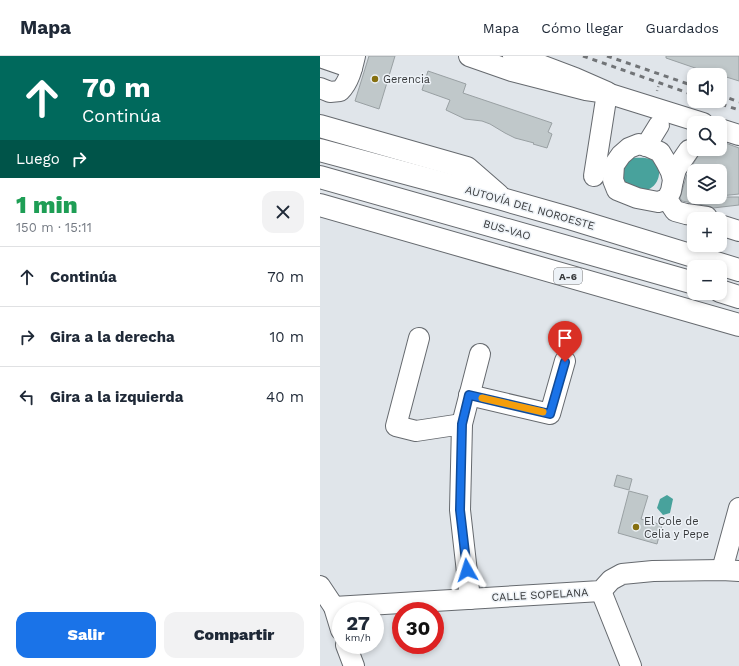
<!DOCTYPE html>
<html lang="es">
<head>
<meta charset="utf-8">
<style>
  :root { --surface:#fff; --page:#f2f2f3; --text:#1f2937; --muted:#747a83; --line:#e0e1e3; --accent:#1a73e8 }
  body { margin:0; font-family:"Work Sans",sans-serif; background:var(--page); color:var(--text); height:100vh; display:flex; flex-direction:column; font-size:15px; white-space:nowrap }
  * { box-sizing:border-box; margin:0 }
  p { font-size:13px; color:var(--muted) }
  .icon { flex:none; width:22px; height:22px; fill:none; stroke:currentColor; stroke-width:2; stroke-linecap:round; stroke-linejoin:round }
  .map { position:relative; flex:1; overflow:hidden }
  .panel { display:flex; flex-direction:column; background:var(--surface); width:320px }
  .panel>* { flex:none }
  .hud { background:#00695c; color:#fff; overflow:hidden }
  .fabs { position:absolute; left:367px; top:12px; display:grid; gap:8px }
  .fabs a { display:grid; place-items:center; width:40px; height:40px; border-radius:8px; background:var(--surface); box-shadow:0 2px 6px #0003; font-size:20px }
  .speed { position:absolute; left:12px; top:546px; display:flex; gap:8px; font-size:20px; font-weight:700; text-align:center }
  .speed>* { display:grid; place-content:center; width:52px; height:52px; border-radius:50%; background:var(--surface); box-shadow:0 2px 6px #0003; line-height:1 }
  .speed small { font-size:10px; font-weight:400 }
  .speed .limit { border:6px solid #d22; background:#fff; color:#111 }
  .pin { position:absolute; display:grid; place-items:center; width:34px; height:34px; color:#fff; margin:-41px -17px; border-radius:50% 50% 50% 0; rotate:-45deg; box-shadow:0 0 4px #0007 }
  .pin .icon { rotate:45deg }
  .me { position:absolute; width:44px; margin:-22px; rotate:354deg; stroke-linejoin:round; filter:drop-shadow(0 0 3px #0008) }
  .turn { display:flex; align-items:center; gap:14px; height:84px; padding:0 16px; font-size:18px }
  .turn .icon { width:52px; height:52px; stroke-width:2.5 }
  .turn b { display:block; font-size:28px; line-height:34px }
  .then { display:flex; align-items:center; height:38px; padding:0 16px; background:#0003; gap:8px; font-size:15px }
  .round { display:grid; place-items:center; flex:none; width:42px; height:42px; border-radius:12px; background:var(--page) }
  .headline { display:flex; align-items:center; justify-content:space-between; height:68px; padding:0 16px }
  h1 { font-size:24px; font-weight:800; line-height:30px; color:#1e9e55 }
  .cta { display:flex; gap:8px; margin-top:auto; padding:8px 16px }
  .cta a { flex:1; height:46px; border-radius:12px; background:var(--accent); color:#fff; font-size:16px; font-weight:800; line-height:46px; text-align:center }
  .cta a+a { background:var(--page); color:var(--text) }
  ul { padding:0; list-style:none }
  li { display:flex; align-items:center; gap:12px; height:60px; padding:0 16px; border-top:1px solid var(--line) }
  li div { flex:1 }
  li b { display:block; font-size:15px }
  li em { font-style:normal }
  header { display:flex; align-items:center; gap:24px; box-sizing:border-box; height:56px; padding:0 20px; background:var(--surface); border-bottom:1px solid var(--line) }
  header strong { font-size:19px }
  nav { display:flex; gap:22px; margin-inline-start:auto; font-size:14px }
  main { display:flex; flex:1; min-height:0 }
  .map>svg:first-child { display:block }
  .water { fill:#48a29c }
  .building { fill:#c0c8ca; stroke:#99a0a3 }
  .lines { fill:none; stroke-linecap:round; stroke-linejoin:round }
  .minor-casing { stroke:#666a6f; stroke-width:22 }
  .highway-casing { stroke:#666a6f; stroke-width:24 }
  .path { stroke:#8c9093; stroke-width:2.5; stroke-dasharray:1 3; stroke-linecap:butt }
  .minor { stroke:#fff; stroke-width:20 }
  .highway { stroke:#fff; stroke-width:22 }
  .rail { stroke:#717477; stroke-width:3; stroke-dasharray:5 5; stroke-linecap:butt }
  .route-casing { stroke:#114b97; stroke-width:10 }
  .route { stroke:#1a73e8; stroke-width:7 }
  .slow { stroke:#f59e0b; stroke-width:7 }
  .poi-dot { fill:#867010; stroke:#edf2f7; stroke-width:1.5 }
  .labels { text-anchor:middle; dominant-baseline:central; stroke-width:3; stroke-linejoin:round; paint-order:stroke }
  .shield { fill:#edf2f7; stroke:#6e7073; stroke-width:1 }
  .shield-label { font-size:10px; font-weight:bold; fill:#37393b }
  .poi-label { font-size:11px; fill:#37393b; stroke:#edf2f7; text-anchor:start }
  .street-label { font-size:11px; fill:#37393b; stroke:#edf2f7 }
</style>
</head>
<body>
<header>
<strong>Mapa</strong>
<nav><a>Mapa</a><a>Cómo llegar</a><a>Guardados</a></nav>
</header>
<main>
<section class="panel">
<div class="hud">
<div class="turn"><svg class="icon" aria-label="ahead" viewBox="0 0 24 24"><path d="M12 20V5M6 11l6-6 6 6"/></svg><div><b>70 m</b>Continúa</div></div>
<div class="then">Luego<svg class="icon" aria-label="right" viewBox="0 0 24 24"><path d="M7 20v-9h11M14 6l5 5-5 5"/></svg></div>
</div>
<div class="headline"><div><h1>1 min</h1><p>150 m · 15:11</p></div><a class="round"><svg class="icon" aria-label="close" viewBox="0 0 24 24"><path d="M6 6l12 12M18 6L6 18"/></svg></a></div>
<ul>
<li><svg class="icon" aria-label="ahead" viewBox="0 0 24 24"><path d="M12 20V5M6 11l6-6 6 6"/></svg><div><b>Continúa</b></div><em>70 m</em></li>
<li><svg class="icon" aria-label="right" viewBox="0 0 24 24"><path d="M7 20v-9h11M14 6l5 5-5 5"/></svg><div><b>Gira a la derecha</b></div><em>10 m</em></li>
<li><svg class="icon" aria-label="left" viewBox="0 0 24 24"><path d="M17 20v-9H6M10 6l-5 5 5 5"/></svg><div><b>Gira a la izquierda</b></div><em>40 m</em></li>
</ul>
<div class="cta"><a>Salir</a><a>Compartir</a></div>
</section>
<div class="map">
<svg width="419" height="610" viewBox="0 0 419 610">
  <rect width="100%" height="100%" fill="#e0e5ea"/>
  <g class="water">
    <path d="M313,102C319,102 326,101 332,104C345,110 339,133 325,134C318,134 310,129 304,127L301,113L307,106Z"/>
    <polygon points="347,439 353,443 350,457 343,459 337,452 340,443"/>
  </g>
  <g class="building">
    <polygon points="49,0 75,0 59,53 35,45"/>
    <polygon points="346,0 419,0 419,25 381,13 381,14 346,2"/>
    <polygon points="108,15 146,28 143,37 232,67 228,76 232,78 227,92 213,88 214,87 195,82 185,77 170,68 162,65 145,63 126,54 130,44 102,34"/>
    <polygon points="400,85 419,92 419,138 400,140 400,115 374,115 374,141 419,141 419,149 393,152 389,150 362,145 360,142 367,118 378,100 380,95 380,93 400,93"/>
    <polygon points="297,419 312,423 309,434 294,430"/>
    <polygon points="309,435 328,440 321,463 342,469 337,488 298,477"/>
  </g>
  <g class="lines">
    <defs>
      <g id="minor">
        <polyline points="149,0 192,15 266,34 287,37 383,67"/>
        <polyline points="0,1 32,12"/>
        <path d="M0,32L10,36L20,35C29,26 32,13 35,0"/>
        <polyline points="400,73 419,79"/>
        <polyline points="326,90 339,69"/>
        <polyline points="274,120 287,37"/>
        <polyline points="353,124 356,113 369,94"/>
        <polyline points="347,143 351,135 353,124 351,116 346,106 340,96 329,91 319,88 309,92 301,99 294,109 293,124 297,134 317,142 338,146 347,143 355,155 366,158 387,161"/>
        <polyline points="400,169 419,175"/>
        <polyline points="99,282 76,370 96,375 142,368 140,454 150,543"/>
        <polyline points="149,339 230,358 245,305"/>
        <polyline points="142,368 160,298"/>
        <polyline points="402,514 419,452"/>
        <polyline points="0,530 14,551 21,574"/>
        <polyline points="281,535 311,610"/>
        <polyline points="14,551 281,535 291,524 302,518 333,515 402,514 419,515"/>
        <polyline points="26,589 34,610"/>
      </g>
      <g id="highway">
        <polyline points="194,0 255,23 287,37"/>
        <polyline points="0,70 147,112 178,139"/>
        <polyline points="0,94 182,143 249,162 419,214"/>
        <polyline points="0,121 374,227"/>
        <polyline points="0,149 419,269"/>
        <polyline points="400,235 419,241"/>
      </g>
    </defs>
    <use href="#minor" class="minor-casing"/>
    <use href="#highway" class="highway-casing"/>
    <g class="path">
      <polyline points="387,19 388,15"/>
      <polyline points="337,35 339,28"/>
      <polyline points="401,35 406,21"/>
    </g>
    <use href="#minor" class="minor"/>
    <use href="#highway" class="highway"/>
    <g class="rail">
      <polyline points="263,0 374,39"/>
      <polyline points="287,0 374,30"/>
      <polyline points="400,39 419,46"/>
      <polyline points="392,45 419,54"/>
    </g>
  </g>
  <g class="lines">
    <defs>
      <polyline id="route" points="147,514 140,454 142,368 149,339 230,358 245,306"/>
    </defs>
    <use href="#route" class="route-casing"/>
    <use href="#route" class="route"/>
    <polyline class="slow" points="162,342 223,356"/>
  </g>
  <g class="poi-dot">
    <circle cx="55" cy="23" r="4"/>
    <circle cx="316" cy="471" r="4"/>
  </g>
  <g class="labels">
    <rect class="shield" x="234" y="212" width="28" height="16" rx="3"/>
    <g class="shield-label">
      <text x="248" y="220">A-6</text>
    </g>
    <g class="poi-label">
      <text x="63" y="23">Gerencia</text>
      <text x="324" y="465">El Cole de<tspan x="324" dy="13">Celia y Pepe</tspan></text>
    </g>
    <g class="street-label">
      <text transform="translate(210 152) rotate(16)">AUTOVÍA DEL NOROESTE</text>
      <text transform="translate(187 174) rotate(16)">BUS-VAO</text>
      <text transform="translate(220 539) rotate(-3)">CALLE SOPELANA</text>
    </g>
  </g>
</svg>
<div class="fabs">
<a><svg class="icon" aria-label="sound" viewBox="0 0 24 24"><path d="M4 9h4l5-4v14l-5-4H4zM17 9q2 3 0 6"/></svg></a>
<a><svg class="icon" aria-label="search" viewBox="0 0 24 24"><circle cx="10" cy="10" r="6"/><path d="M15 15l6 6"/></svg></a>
<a><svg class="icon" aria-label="layers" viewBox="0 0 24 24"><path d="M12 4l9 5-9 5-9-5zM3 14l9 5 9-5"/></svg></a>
<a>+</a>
<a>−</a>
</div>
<div class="speed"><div>27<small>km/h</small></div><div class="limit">30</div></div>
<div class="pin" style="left:245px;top:306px;background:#d93025"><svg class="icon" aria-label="arrive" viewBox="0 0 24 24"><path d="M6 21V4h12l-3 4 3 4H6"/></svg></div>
<svg class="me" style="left:147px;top:514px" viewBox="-20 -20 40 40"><path d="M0-17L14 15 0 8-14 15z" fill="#1a73e8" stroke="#fff" stroke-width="4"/></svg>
</div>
</main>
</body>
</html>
